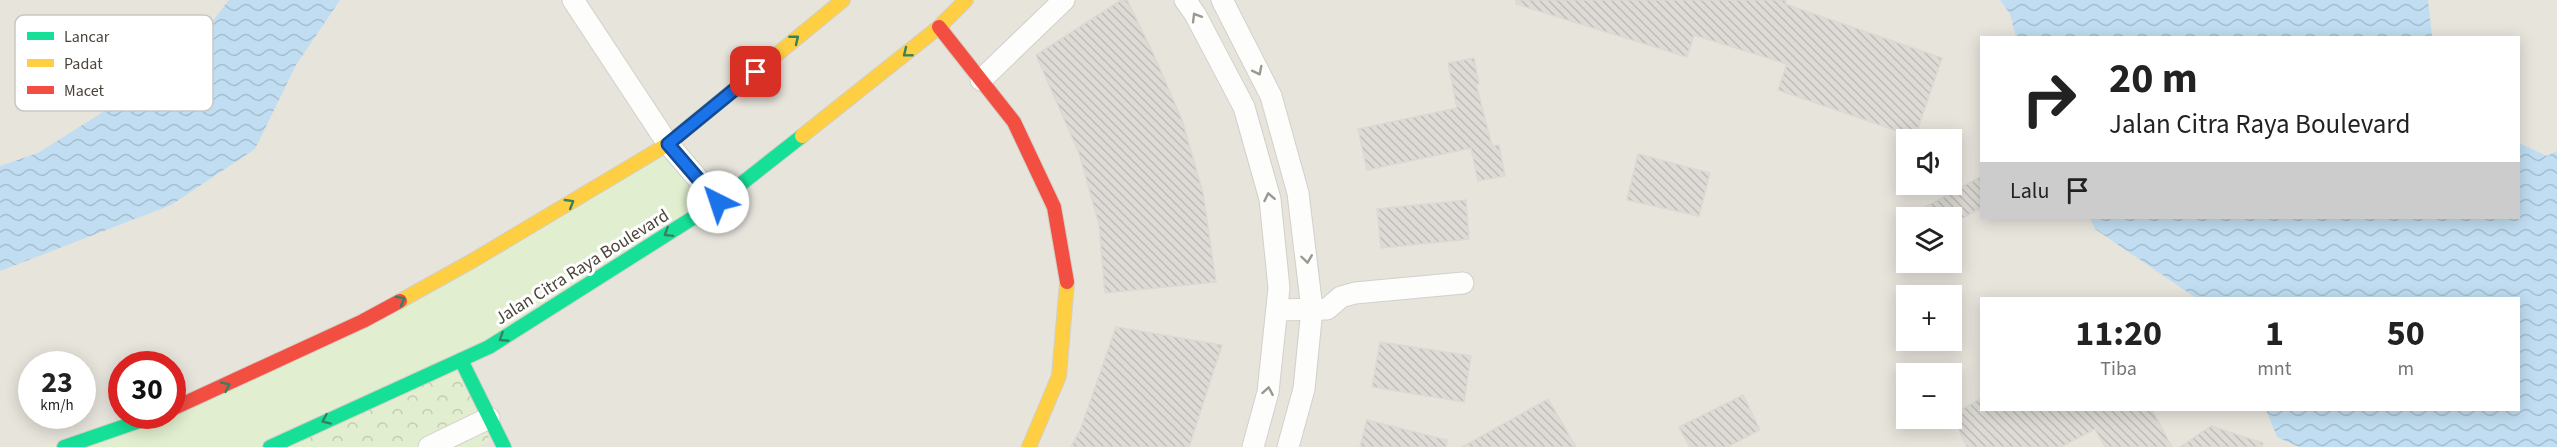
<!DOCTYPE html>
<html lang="id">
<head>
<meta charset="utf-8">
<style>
  :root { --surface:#fff; --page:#f6f6f6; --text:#222; --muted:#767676 }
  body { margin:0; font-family:"Source Sans 3",sans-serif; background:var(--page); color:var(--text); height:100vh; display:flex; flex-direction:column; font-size:22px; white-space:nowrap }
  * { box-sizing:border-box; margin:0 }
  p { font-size:20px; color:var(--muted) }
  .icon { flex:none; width:33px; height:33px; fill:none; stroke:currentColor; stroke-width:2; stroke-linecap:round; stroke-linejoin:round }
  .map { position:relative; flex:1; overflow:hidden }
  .sheet { position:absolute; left:1980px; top:297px; width:540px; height:114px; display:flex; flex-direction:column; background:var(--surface); border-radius:0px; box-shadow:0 3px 15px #0003 }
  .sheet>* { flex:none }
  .banner { position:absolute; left:1980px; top:36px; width:540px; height:183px; border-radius:0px; box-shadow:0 3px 15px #0003; background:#fff; color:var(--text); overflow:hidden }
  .controls { position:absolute; left:1896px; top:129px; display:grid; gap:12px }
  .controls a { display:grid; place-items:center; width:66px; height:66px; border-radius:0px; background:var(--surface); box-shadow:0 3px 15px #0003; font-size:30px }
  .speed { position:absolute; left:18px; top:351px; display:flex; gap:12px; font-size:30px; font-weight:700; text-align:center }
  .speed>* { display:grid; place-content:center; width:78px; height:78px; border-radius:50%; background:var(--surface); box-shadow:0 3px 15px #0003; line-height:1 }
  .speed small { font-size:15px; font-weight:400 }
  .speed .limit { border:9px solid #d22; background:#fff; color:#111 }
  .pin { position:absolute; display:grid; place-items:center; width:51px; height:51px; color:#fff; margin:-26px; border-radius:12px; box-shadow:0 3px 9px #0006 }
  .me { position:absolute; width:66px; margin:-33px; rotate:319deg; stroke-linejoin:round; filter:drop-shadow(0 0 4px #0008) }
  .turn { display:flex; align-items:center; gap:21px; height:126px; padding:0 30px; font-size:27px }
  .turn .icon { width:78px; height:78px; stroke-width:2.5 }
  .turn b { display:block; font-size:42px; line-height:51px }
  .then { display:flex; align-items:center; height:57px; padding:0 30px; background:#0003; gap:12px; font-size:22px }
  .eta { display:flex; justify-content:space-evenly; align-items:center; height:102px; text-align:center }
  .eta b { font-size:36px; font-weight:700; line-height:42px }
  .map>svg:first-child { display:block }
  .residential { fill:#e7e4dc; fill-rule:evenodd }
  .green { fill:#e1eecf }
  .park { fill:url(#park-crowns) }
  .water { fill:url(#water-waves) }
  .building { fill:url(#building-back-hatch); stroke:#dcd9d4; stroke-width:1.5 }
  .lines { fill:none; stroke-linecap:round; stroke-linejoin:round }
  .street-casing { stroke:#d2d0cb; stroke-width:23 }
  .fast-casing { stroke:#d3cfc5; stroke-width:16 }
  .slow-casing { stroke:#d3cfc5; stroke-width:16 }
  .jam-casing { stroke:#d3cfc5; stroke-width:16 }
  .street { stroke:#fdfdfc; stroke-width:21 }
  .fast { stroke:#16e098; stroke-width:14 }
  .slow { stroke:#ffcf43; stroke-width:14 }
  .jam { stroke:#f24e42; stroke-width:14 }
  .oneway { stroke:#9b9791 }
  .oneway2 { stroke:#36825f }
  .route-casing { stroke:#114b97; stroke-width:15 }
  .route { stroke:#1a73e8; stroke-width:10 }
  .labels { text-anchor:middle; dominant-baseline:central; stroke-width:6; stroke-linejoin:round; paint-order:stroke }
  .street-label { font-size:18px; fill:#4b4439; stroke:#fff }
  .key { fill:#fff; stroke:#c9c7c4; stroke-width:1.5 }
  .key-label { font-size:16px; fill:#4b4439 }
</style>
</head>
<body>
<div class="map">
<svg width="2557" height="447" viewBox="0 0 2557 447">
  <defs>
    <pattern id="park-crowns" width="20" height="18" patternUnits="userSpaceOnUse" patternTransform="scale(1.5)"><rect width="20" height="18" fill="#e1eecf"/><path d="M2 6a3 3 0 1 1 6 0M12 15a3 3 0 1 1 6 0" fill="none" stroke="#c3cdb2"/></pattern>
    <pattern id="water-waves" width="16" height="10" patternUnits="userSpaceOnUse" patternTransform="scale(1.5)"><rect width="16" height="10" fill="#c0ddf1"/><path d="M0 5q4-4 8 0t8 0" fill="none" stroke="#a6bfcf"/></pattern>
    <pattern id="building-back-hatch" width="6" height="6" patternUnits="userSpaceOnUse" patternTransform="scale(1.5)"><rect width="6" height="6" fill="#dedbd6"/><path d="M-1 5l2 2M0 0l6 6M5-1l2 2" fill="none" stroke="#c0bdb8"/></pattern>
  </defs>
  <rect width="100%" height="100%" fill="#f4f2ee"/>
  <path class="residential" d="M0,0H2557V447H0ZM1982,38H2518V218H1982ZM1906,140H1952V184H1906ZM1906,218H1952V262H1906ZM1906,296H1952V340H1906ZM1982,298H2518V410H1982ZM32,364H82V416H32ZM122,364H172V416H122ZM1906,374H1952V418H1906Z"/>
  <polygon class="green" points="667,145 720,203 488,346 264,447 47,447 125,416 172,416 363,320"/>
  <polygon class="park" points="460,363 490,441 477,447 279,447"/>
  <g class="water">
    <polygon points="229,0 340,0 296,65 255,149 171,205 0,271 0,166 38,153 179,64"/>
    <polygon points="2000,0 2428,0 2432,37 2016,37 2010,14"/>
    <polygon points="2519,143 2547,156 2557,151 2557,447 2299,447 2277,437 2266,410 2518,410 2518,298 2196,298 2095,229 2090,218 2518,218"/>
  </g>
  <g class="building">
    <polygon points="1121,0 1127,0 1153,53 1182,120 1203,193 1216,282 1105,293 1099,224 1079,153 1036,55"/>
    <polygon points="1516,0 1786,0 1785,4 1942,58 1915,137 1778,90 1787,64 1694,35 1687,57 1516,4"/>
    <polygon points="1474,58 1479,84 1476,84 1492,146 1499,145 1505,176 1478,181 1471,148 1367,170 1358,129 1457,108 1448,63"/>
    <polygon points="1638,154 1710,173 1699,216 1627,200"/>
    <polygon points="1982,176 1982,207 1963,218 1905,218"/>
    <polygon points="1466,200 1469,239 1381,248 1377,209"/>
    <polygon points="1116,327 1222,345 1189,447 1071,447 1081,428"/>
    <polygon points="1380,342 1471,356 1464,402 1372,387"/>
    <polygon points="1743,395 1760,430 1727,447 1690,447 1679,427"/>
    <polygon points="1982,398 1982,410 2152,410 2172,447 2105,447 2095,429 2061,447 1967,447 1952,415"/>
    <polygon points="1548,399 1576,447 1462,447"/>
    <polygon points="1367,420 1447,440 1446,447 1360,447"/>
    <polygon points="2211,426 2263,443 2262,447 2180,447"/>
  </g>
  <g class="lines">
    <defs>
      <g id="street">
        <polyline points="573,0 668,144 718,202"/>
        <polyline points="1185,0 1195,14 1244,107 1270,199 1279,288 1268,392 1253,447"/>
        <polyline points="1222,0 1271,96 1298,193 1312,309 1304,389 1288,447"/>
        <polyline points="981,80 1064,0"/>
        <polyline points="1277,310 1327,309 1341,297 1355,293 1463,283"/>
        <polyline points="429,447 489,418"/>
      </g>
      <g id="fast">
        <polyline points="461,360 504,447"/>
        <polyline points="64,447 154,416"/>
        <polyline points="270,447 489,347 718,202 802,136"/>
      </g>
      <g id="slow">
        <polyline points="802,136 939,27 966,0"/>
        <polyline points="400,301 472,261 668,144 843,0"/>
        <polyline points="1029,447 1059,376 1067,282"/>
      </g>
      <g id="jam">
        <polyline points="939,27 1014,122 1054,207 1067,282"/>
        <polyline points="172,409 363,321 400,301"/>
      </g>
    </defs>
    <use href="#street" class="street-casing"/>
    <use href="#fast" class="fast-casing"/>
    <use href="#slow" class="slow-casing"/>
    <use href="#jam" class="jam-casing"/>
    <use href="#street" class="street"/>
    <use href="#fast" class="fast"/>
    <use href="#slow" class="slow"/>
    <use href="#jam" class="jam"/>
  </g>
  <defs><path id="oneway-chevron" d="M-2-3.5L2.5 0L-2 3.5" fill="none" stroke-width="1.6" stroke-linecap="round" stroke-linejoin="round" transform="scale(1.5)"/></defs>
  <g class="oneway">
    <use href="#oneway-chevron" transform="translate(1196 17) rotate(-121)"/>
    <use href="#oneway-chevron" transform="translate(1258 71) rotate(63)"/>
    <use href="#oneway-chevron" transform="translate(1269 197) rotate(-102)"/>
    <use href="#oneway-chevron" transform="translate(1307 259) rotate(82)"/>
    <use href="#oneway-chevron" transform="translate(1268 391) rotate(-80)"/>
  </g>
  <g class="oneway2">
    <use href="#oneway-chevron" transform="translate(795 39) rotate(-39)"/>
    <use href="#oneway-chevron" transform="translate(907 53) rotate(141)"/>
    <use href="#oneway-chevron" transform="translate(570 203) rotate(-31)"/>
    <use href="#oneway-chevron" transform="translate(668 233) rotate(148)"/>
    <use href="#oneway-chevron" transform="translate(401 300) rotate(-29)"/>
    <use href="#oneway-chevron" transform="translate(503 338) rotate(147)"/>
    <use href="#oneway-chevron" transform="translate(226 386) rotate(-25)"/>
    <use href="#oneway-chevron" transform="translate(326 420) rotate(156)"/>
  </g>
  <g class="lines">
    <defs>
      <polyline id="route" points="718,202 668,144 756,72"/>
    </defs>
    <use href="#route" class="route-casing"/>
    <use href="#route" class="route"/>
  </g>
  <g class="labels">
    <g class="street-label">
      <text transform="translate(582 267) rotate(-32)">Jalan Citra Raya Boulevard</text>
    </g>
  </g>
  <rect x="15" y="15" width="198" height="96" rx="9" class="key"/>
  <rect x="27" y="32" width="27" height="8" fill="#16e098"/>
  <rect x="27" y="59" width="27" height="8" fill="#ffcf43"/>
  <rect x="27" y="86" width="27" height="8" fill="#f24e42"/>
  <g class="key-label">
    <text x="64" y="42">Lancar</text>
    <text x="64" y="69">Padat</text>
    <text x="64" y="96">Macet</text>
  </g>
</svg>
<div class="controls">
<a><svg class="icon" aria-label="sound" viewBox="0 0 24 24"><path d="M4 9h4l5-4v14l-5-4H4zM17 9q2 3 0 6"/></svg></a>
<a><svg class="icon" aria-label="layers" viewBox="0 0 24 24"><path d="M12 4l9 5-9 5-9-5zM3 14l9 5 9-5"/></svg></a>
<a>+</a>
<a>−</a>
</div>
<div class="speed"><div>23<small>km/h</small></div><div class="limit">30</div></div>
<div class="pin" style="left:756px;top:72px;background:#d93025"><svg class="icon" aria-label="arrive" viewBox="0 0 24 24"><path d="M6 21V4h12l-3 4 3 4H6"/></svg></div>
<svg class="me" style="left:718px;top:202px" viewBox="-20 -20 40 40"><circle r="19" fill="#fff"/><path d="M0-13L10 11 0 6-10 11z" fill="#1a73e8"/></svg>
<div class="banner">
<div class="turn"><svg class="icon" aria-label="right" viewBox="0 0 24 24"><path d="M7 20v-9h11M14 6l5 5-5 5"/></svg><div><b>20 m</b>Jalan Citra Raya Boulevard</div></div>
<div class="then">Lalu<svg class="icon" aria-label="arrive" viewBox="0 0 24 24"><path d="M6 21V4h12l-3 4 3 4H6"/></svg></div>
</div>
<section class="sheet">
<div class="eta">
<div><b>11:20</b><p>Tiba</p></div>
<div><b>1</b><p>mnt</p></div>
<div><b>50</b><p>m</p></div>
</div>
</section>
</div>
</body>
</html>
